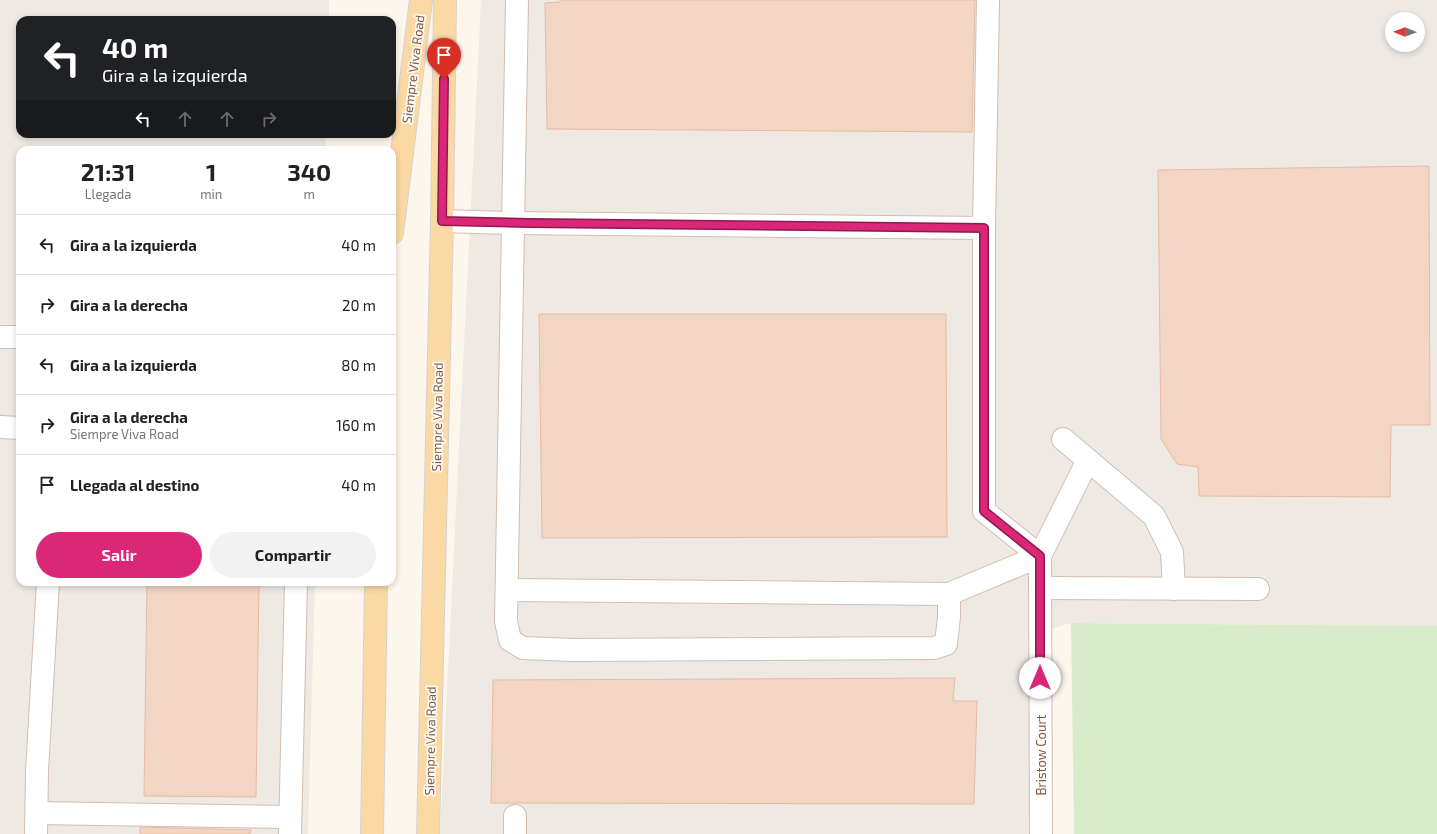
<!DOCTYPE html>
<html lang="es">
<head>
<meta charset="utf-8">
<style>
  :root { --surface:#fff; --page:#f2f2f2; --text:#202124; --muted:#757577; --line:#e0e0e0; --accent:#db2777 }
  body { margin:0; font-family:"Exo 2",sans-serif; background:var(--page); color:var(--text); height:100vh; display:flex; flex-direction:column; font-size:15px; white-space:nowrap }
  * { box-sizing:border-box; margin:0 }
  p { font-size:13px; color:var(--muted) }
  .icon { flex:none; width:22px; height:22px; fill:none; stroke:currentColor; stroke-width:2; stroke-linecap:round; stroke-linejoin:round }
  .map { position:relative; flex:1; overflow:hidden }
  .details { position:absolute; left:16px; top:146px; width:380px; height:440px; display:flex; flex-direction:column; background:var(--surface); border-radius:12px; box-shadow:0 2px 6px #0003 }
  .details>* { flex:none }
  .banner { position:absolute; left:16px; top:16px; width:380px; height:122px; border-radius:12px; box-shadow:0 2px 6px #0003; background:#202124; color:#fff; overflow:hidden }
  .needle { width:26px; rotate:271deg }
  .controls { position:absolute; left:1385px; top:12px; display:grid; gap:8px }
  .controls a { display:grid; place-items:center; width:40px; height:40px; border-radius:50%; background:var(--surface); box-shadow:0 2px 6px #0003; font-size:20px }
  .pin { position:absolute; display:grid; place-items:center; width:34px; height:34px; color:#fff; margin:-41px -17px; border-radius:50% 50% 50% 0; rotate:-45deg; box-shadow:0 0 4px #0007 }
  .pin .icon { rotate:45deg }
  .me { position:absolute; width:44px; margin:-22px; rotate:0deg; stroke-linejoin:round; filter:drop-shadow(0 0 3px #0008) }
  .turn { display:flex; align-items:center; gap:14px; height:84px; padding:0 20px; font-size:18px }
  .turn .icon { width:52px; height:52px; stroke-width:2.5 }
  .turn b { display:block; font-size:28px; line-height:34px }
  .lanes { display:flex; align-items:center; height:38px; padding:0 20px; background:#0003; justify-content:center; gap:20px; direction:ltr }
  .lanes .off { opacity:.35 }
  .eta { display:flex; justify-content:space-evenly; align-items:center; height:68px; text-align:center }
  .eta b { font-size:24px; font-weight:700; line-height:28px }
  .cta { display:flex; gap:8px; margin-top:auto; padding:8px 20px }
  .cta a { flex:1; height:46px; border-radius:24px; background:var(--accent); color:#fff; font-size:16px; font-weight:700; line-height:46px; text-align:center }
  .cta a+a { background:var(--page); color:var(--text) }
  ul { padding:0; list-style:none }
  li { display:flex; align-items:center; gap:12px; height:60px; padding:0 20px; border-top:1px solid var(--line) }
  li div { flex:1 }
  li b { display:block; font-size:15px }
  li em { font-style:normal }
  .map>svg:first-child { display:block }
  .industrial { fill:#efe9e4; fill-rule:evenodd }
  .green { fill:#d8ecc9 }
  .building { fill:#f3d5c3; stroke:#e6bba3 }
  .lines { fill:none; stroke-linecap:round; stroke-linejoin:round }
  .minor-casing { stroke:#d1beb0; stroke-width:24 }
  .major-casing { stroke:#dad1cd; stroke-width:24 }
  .minor { stroke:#fff; stroke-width:22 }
  .major { stroke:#fbd9a5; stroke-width:22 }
  .route-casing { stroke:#8e194d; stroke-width:10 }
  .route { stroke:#db2777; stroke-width:7 }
  .labels { text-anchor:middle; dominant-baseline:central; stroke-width:3.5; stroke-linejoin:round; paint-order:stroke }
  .street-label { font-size:13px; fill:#7a5c4d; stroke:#fffaf3 }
</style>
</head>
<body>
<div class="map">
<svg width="1437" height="834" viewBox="0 0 1437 834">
  <rect width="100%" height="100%" fill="#fdf6ec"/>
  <g class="industrial">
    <polygon points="0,0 329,0 329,20 20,20 20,134 326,134 325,150 20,150 20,582 315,582 308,834 0,834"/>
    <path d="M481,0H1437V626L1071,623L1040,632L1041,834H440ZM1392,19H1418V45H1392Z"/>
  </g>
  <polygon class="green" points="1071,623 1437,626 1437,834 1074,834"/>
  <g class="building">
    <polygon points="560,0 975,0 972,132 547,129 545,3 560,2"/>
    <polygon points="1429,166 1430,425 1391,425 1390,497 1199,496 1198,467 1177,464 1161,439 1158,170"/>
    <polygon points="539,314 946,314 947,537 542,538"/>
    <polygon points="147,582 259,582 256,797 144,796"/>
    <polygon points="955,678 953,701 977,701 974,804 491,803 493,680"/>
    <polygon points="140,827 251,830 250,834 140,834"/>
  </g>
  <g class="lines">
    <defs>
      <g id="minor">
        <polyline points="517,0 506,621 510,640 523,648 573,650 934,648 946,644 949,617 949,594 1040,556 1088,460"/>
        <polyline points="442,221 513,223 984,228 988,0"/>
        <polyline points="984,228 984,511 1040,556"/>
        <polyline points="0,337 20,337"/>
        <polyline points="0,427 20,428"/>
        <polyline points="1063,439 1154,516 1172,552 1174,589"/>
        <polyline points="1040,556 1041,834"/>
        <polyline points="1040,588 1258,589"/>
        <polyline points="507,590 949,594"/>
        <polyline points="37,813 290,817"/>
        <polyline points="515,816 515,834"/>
        <polyline points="36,834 37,771 48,582"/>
        <polyline points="290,834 296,582"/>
      </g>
      <g id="major">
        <polyline points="392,233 421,0"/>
        <polyline points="372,834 376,582"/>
        <polyline points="428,834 442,221 445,0"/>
      </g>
    </defs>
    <use href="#minor" class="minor-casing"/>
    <use href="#major" class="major-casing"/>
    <use href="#minor" class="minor"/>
    <use href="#major" class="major"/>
  </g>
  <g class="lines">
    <defs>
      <polyline id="route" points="444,79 442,221 529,223 984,228 984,511 1040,556 1040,678"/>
    </defs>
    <use href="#route" class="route-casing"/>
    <use href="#route" class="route"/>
  </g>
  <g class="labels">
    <g class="street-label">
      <text transform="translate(413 69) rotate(-83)">Siempre Viva Road</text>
      <text transform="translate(437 417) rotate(-89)">Siempre Viva Road</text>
      <text transform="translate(430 741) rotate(-89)">Siempre Viva Road</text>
      <text transform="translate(1041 755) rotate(-90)">Bristow Court</text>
    </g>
  </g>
</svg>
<div class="controls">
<a><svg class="needle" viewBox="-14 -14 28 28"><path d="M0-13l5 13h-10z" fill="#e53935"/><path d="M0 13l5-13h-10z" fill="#757577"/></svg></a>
</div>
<div class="pin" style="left:444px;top:79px;background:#d93025"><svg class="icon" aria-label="arrive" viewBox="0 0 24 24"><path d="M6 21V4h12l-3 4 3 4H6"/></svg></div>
<svg class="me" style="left:1040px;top:678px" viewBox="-20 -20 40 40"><circle r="19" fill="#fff"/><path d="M0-13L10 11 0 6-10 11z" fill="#db2777"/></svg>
<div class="banner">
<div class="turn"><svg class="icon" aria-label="left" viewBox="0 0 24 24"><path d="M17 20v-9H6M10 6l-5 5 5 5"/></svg><div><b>40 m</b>Gira a la izquierda</div></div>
<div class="lanes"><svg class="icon" aria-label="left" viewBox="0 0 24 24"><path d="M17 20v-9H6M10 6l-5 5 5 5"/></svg><svg class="icon off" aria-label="ahead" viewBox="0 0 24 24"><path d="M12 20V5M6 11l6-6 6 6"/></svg><svg class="icon off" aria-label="ahead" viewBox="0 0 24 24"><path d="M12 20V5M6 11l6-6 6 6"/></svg><svg class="icon off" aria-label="right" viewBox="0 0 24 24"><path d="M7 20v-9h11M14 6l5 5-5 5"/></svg></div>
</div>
<section class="details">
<div class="eta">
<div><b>21:31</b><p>Llegada</p></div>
<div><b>1</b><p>min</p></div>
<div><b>340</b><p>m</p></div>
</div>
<ul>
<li><svg class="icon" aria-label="left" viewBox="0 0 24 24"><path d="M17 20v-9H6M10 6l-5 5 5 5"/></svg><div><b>Gira a la izquierda</b></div><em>40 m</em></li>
<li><svg class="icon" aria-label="right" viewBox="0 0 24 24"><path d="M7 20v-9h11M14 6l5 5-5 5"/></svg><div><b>Gira a la derecha</b></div><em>20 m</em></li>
<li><svg class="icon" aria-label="left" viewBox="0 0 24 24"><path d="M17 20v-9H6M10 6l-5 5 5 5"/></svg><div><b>Gira a la izquierda</b></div><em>80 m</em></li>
<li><svg class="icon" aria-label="right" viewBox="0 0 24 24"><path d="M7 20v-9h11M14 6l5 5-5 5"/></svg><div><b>Gira a la derecha</b><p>Siempre Viva Road</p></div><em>160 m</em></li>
<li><svg class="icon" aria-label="arrive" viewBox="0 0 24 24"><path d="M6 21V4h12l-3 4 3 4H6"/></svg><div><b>Llegada al destino</b></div><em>40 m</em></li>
</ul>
<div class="cta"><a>Salir</a><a>Compartir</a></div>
</section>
</div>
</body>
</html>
